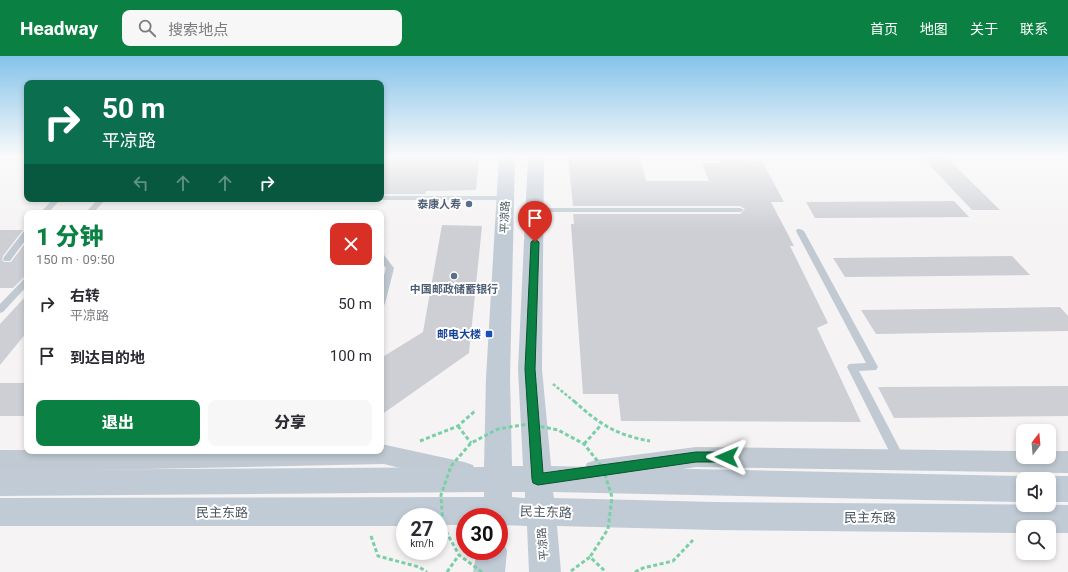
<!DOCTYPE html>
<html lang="zh">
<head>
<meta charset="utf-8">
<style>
  :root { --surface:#fff; --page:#f7f7f7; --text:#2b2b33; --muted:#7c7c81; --accent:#0b8043 }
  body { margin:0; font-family:Roboto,"Noto Sans SC",sans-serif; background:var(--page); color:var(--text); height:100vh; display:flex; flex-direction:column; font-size:15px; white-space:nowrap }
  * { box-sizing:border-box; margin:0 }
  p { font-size:13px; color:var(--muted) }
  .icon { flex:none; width:22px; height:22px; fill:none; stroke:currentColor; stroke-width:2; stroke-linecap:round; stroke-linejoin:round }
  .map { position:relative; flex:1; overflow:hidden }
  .sheet { position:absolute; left:24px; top:154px; width:360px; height:244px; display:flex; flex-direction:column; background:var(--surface); border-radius:8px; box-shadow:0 2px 6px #0003 }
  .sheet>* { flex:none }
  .hud { position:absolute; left:24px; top:24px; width:360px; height:122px; border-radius:8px; box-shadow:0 2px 6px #0003; background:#0b6e4f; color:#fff; overflow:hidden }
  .needle { width:26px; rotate:16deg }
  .buttons { position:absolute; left:1016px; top:368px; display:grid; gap:8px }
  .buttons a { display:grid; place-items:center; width:40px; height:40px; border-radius:8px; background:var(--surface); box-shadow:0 2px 6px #0003; font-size:20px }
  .speed { position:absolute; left:396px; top:452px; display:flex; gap:8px; font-size:20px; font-weight:700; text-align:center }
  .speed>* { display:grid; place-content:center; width:52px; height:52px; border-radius:50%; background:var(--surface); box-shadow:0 2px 6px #0003; line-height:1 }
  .speed small { font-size:10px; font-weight:400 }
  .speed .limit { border:6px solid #d22; background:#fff; color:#111 }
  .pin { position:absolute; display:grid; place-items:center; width:34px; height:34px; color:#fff; margin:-41px -17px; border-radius:50% 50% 50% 0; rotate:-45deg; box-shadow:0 0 4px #0007 }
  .pin .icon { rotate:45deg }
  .me { position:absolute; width:44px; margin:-22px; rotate:271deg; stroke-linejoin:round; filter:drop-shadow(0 0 3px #0008) }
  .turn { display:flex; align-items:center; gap:14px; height:84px; padding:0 12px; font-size:18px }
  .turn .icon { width:52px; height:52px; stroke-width:2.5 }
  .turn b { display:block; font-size:28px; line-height:34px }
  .lanes { display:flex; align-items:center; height:38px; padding:0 12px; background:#0003; justify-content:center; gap:20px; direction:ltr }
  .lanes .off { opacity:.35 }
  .round { display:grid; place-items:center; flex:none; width:42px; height:42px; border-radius:8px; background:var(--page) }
  .overview { display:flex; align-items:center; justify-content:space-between; height:68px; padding:0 12px }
  h1 { font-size:24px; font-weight:800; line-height:30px; color:var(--accent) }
  .button { display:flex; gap:8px; margin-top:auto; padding:8px 12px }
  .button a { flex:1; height:46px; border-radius:8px; background:var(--accent); color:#fff; font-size:16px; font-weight:800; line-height:46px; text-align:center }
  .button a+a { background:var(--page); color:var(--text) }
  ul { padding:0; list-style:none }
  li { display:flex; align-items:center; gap:12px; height:52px; padding:0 12px }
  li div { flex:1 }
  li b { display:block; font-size:15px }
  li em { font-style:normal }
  header { display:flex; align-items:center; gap:24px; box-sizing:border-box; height:56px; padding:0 20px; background:var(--accent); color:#fff }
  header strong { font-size:19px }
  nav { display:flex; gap:22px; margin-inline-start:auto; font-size:14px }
  .search { width:280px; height:36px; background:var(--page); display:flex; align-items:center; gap:10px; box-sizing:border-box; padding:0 14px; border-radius:8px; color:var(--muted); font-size:15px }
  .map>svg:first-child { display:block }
  .building { fill:#cdcfd5 }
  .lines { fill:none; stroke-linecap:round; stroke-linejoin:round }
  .path-far1 { stroke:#7ad0a6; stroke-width:2.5; stroke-dasharray:3 2; stroke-linecap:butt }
  .path { stroke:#7ad0a6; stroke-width:3; stroke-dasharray:4 2.5; stroke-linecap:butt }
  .lane { fill:#c1cad2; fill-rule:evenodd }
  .street { fill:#c1cad2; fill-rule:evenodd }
  .secondary { fill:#c1cbd6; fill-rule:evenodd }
  .path-bridge { stroke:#7ad0a6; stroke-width:3; stroke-dasharray:4 2.5; stroke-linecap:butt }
  .route { fill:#0b8043; stroke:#07532c }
  .service-dot { fill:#5c6f8a; stroke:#fff; stroke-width:1.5 }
  .transit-dot { fill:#1a4fb4; stroke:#fff; stroke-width:1.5 }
  .labels { text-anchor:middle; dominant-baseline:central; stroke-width:4; stroke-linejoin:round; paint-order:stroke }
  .service-label { font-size:11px; font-weight:bold; fill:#4e5e75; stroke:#fff; text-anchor:end }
  .street-label { font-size:11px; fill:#4a5661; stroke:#fff }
  .transit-label { font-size:11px; font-weight:bold; fill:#164399; stroke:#fff; text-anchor:end }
  .near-street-label { font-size:13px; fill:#4a5661; stroke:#fff }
</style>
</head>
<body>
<header>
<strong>Headway</strong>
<div class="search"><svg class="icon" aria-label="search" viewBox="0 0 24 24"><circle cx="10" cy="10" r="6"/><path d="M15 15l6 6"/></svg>搜索地点</div>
<nav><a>首页</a><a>地图</a><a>关于</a><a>联系</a></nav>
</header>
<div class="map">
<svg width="1068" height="516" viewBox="0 0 1068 516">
  <rect width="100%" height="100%" fill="#f5f3f3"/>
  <g class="building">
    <polygon points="386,101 479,101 476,134 426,135 425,138 381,138 381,123"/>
    <polygon points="568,101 640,101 646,125 709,125 702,107 720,107 719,104 762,105 784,146 771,146 794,190 790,190 828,267 817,272 861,366 621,365 618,338 583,338 571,168 574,168 573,158 740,158 745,153 740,150 573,150"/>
    <polygon points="922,101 946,101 1000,154 972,154"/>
    <polygon points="954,145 969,161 815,162 806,146"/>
    <polygon points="442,169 482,170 469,297 381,359 381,302 423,276"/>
    <polygon points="0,174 23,174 3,200 2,204 4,206 11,206 27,185 27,221 23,222 13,232 0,232"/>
    <polygon points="1012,200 1030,219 845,221 833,202"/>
    <polygon points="27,239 27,276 0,309 0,268"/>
    <polygon points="1060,251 1068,260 1068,275 876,278 861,254"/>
    <rect x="0" y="327" width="27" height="33"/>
    <polygon points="1068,330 1068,360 894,362 878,331"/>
  </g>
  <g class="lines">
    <polyline class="path-far1" points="553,328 575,346"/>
    <g class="path">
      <path d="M574,345C599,368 616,379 650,385"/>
      <polyline points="458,370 471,387"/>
      <polyline points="420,385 458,370 475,355"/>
      <polyline points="584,388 601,369"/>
      <polyline points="371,480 378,500 419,511 427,516"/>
      <polyline points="571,515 590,501 606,516"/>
      <polyline points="447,516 459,499"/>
      <polyline points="635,516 643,512 673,505 693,484"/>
    </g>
    <g class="lane">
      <polygon points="381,140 506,140 510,142 506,144 378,144 381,143"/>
      <polygon points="53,143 61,143 48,157 40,157"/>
      <polygon points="98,143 106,143 93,157 85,157"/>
      <polygon points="533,152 740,152 744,154 740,156 536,156 532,154"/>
      <polygon points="797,173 800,173 804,175 878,311 876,314 859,315 903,399 905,403 903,407 899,408 895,407 847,311 849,308 866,307 796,175"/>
      <polygon points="24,175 27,175 27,182 10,205 4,205 3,203 4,201"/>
      <polygon points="381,198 384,199 394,212 385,248 381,251 381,231 386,212 381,206"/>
      <polygon points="27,222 27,230 3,256 0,257 0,248 24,223"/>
    </g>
    <g class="street">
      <polygon points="381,388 464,406 473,409 476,417 473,425 464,428 384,408 0,416 0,394 381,395"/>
      <polygon points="696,391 1023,395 1023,401 1049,401 1049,395 1068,395 1068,417 696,411 596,426 587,423 584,415 587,407 596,404"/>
    </g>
    <g class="secondary">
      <path d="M499,101H515L510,322L512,410H523L518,313L528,101H544L542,313L551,410L1023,420L1031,423H1023V446L553,436L554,442L715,446L1068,449V477H1049V471H1023V477L715,474L557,470L561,516H529L527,470L499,469V461H465V469H439V461H405V470H0V442L484,441V436L0,440V414L484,411L486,322ZM512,436H525V442L512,441Z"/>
      <polygon points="1049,420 1068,420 1068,446 1049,446 1049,423 1041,423"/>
      <polygon points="499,483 503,484 507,495 505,516 473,516 477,495 499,495"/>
    </g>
    <polyline class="path-bridge" points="482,516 459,499 443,470 441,439 451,410 471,387 498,373 528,368 558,374 584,388 603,412 612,441 608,473 590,501"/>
  </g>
  <linearGradient id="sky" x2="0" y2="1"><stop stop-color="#85c3ea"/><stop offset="0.58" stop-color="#fafafa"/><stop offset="1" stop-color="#fafafa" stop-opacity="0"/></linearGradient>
  <rect width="1068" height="173" fill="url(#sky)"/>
  <polygon class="route" points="535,183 539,186 535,313 543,417 696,396 727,396 731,398 733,401 731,405 727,406 696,406 538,429 533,427 532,423 525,313 531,186"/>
  <g class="service-dot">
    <circle cx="469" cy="148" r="4"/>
    <circle cx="454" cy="220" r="4"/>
  </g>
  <rect class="transit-dot" x="485" y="274" width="8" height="8" rx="2"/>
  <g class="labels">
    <g class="service-label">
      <text x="461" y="148">泰康人寿</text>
      <text x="454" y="233" text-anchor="middle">中国邮政储蓄银行</text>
    </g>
    <g class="street-label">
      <text transform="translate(505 161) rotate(-88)">平凉路</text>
      <text transform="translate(543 488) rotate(-94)">平凉路</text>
    </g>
    <g class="transit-label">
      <text x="481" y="278">邮电大楼</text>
    </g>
    <g class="near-street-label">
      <text x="222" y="456">民主东路</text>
      <text transform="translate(546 456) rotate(2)">民主东路</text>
      <text x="870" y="461">民主东路</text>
    </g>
  </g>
</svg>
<div class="buttons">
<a><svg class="needle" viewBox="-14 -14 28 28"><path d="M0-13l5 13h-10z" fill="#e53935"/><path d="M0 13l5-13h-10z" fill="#7c7c81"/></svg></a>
<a><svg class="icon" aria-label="sound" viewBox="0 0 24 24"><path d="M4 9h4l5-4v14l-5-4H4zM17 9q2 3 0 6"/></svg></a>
<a><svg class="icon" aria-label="search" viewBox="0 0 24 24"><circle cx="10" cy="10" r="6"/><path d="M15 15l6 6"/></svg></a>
</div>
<div class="speed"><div>27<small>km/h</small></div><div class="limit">30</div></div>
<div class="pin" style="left:535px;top:186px;background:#d93025"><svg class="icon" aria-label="arrive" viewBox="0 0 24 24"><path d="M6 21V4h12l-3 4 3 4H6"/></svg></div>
<svg class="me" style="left:727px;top:401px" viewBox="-20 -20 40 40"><path d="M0-17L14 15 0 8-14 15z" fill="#0b8043" stroke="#fff" stroke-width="4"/></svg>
<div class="hud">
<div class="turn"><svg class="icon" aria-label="right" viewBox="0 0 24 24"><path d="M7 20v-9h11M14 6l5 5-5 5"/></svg><div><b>50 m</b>平凉路</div></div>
<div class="lanes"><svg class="icon off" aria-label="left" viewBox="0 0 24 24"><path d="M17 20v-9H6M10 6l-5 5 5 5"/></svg><svg class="icon off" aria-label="ahead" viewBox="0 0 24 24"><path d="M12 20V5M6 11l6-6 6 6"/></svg><svg class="icon off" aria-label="ahead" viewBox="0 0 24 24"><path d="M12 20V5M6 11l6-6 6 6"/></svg><svg class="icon" aria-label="right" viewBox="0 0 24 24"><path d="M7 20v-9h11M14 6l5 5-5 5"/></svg></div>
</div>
<section class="sheet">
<div class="overview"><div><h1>1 分钟</h1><p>150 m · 09:50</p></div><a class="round" style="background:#d93025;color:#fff"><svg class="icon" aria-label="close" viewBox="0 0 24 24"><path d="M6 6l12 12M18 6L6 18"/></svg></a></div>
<ul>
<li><svg class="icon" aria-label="right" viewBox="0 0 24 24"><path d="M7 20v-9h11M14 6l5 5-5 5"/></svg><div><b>右转</b><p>平凉路</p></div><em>50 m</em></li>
<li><svg class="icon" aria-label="arrive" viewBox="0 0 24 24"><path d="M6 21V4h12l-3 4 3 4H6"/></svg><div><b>到达目的地</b></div><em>100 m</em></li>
</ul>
<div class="button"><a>退出</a><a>分享</a></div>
</section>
</div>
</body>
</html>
